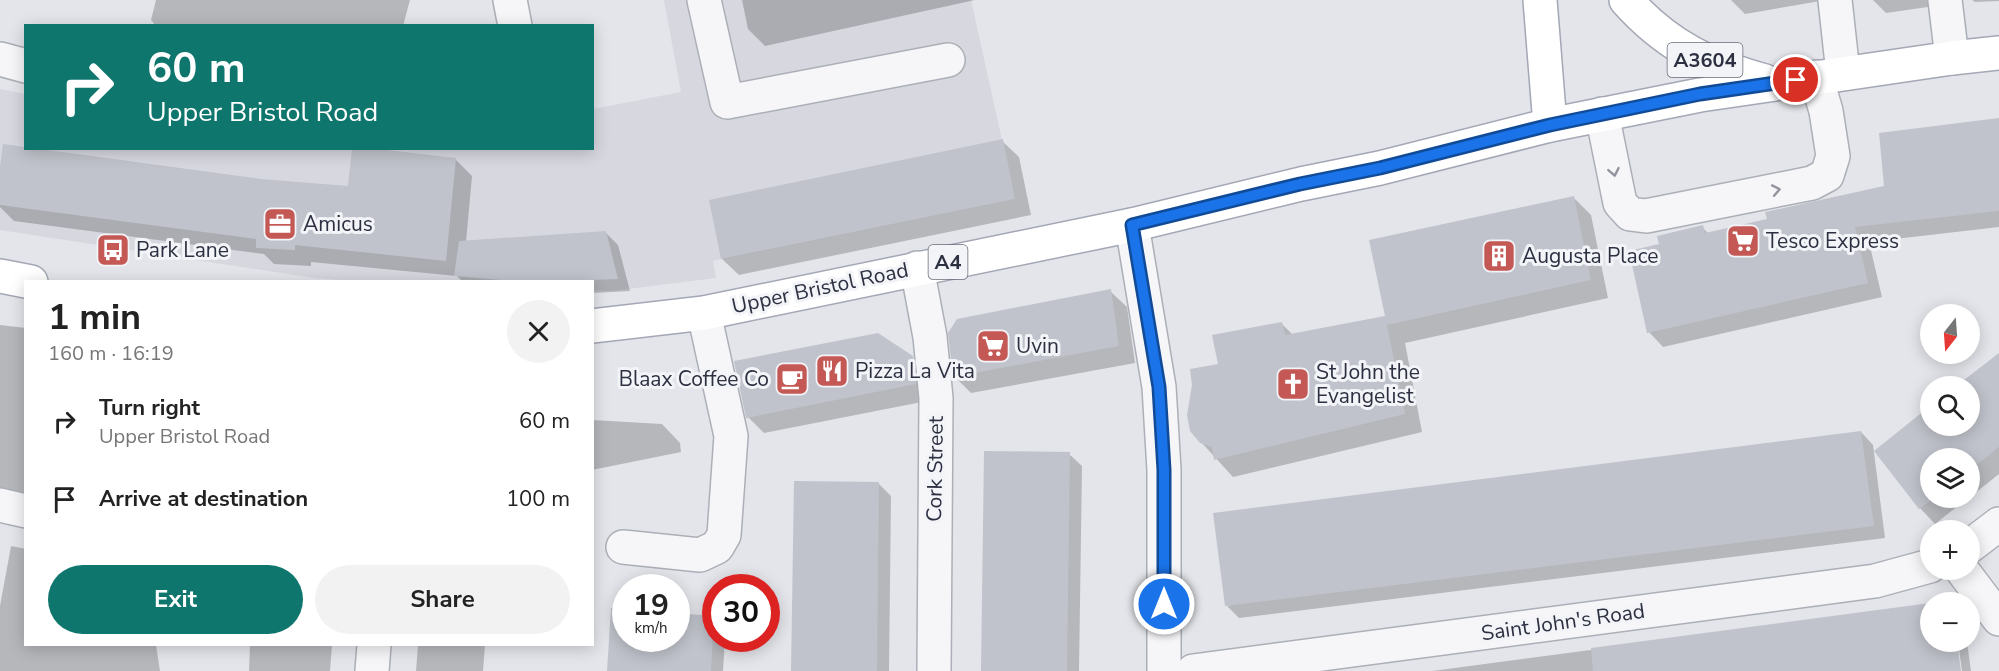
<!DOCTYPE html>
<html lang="en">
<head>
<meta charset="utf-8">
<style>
  :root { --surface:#fff; --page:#f2f2f2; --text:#222; --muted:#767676; --accent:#0f766e }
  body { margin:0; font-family:"Nunito Sans",sans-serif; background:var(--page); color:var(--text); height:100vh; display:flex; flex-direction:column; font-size:22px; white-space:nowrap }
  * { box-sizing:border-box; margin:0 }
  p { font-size:20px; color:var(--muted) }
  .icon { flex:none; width:33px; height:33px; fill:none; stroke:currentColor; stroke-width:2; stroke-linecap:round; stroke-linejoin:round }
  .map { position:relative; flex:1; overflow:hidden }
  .panel { position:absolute; left:24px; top:280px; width:570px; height:366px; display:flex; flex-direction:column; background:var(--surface); border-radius:0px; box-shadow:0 3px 15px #0003 }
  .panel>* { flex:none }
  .hud { position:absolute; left:24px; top:24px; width:570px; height:126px; border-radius:0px; box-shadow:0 3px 15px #0003; background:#0f766e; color:#fff; overflow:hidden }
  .needle { width:39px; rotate:197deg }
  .buttons { position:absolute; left:1920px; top:304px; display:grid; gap:12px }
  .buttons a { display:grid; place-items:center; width:60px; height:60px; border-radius:50%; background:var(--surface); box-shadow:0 3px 15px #0003; font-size:30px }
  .speed { position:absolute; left:612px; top:574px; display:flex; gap:12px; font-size:30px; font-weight:700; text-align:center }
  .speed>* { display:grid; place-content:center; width:78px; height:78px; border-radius:50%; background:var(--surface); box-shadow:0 3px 15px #0003; line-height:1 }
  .speed small { font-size:15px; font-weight:400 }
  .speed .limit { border:9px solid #d22; background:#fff; color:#111 }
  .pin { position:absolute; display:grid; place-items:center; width:51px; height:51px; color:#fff; margin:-26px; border:3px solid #fff; border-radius:50%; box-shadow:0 2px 6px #0007 }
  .me { position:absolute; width:66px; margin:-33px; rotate:0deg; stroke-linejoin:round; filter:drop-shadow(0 0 4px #0008) }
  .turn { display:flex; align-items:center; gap:21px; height:126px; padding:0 24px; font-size:27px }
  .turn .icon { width:78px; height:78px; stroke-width:2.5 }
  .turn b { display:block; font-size:42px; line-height:51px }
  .round { display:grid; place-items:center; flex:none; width:63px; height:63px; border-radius:32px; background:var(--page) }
  .headline { display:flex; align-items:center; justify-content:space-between; height:102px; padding:0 24px }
  h1 { font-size:36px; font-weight:700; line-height:45px }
  .action { display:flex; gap:12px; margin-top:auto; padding:12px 24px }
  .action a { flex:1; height:69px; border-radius:36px; background:var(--accent); color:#fff; font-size:24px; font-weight:700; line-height:69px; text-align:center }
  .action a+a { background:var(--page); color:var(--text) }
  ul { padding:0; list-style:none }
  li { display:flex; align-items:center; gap:18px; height:78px; padding:0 24px }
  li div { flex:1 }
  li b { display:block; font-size:22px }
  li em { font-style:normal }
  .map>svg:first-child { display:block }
  .built { fill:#d6d7df }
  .shadow { fill:#0003 }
  .building { fill:#c1c3cc }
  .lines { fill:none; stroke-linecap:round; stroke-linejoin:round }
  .minor-casing { stroke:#acafb7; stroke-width:36 }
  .major-casing { stroke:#a4a7b5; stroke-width:36 }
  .minor { stroke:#f6f6f9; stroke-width:33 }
  .major { stroke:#fff; stroke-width:33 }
  .oneway { stroke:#92939d }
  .route-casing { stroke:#114b97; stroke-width:15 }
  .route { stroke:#1a73e8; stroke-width:10 }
  .labels { text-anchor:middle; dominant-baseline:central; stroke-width:6; stroke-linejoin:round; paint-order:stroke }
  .shield { fill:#f3f4f8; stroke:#686b78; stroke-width:1.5 }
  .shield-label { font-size:20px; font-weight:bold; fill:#2d3041 }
  .poi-label { font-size:21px; fill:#2d3041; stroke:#f3f4f8; text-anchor:start }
  .street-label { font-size:21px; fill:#2d3041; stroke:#f3f4f8 }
</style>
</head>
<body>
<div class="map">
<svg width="1999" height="671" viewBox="0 0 1999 671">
  <rect width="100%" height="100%" fill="#e3e5ea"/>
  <polygon class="built" points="664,0 971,0 1015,199 713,261 716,278 611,291 593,290 592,282 362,282 314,278 0,230 0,89 25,94 26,148 592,148 593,109 681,92"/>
  <g class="shadow">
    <polygon points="156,0 410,0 403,26 156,26 151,20"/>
    <polygon points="742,0 975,0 765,46 748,29"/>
    <polygon points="1731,0 1826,0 1745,14"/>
    <polygon points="1873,0 1957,0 1949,4 1886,13"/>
    <polygon points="1972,0 1999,0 1999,1 1975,2"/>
    <polygon points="1999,119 1999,227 1869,242 1882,297 1663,347 1649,332 1661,245 1702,227 1709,234 1768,220 1886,187"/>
    <polygon points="1002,141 1019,157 1031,215 739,275 722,259"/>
    <polygon points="455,159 472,176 466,242 606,233 618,245 630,291 592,293 592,282 463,282 457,276 311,262 311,266 274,264 264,254 14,221 0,207 0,179 261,180 350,188"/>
    <polygon points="1573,197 1591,215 1608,298 1405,343 1422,432 1233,477 1201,442 1220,365 1281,323 1293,335 1387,317"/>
    <polygon points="1110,291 1127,307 1135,363 971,393 954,376"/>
    <polygon points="0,325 26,328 26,502 0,506"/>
    <polygon points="912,358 929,375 932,400 764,433 748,417"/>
    <polygon points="1999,365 1999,474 1970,497 1970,459 1930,459 1930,498 1968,498 1935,524 1920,508 1876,451 1930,408 1930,426 1970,426 1970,387 1958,387"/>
    <polygon points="592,420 662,424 680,443 681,452 592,470"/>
    <polygon points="1861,432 1873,445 1885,538 1239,618 1227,606"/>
    <polygon points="1069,454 1082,466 1079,671 982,671"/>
    <polygon points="879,484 891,496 889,671 792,671"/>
    <polygon points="11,546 26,549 26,645 156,645 160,671 0,671 0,606"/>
    <polygon points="1930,605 1930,642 1955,642 1959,671 1432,671"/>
    <polygon points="713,618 716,620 716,639 725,639 723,671 608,671 626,639 676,639"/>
    <polygon points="1958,642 1967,642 1971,671 1962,671"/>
    <polygon points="250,645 332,645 330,671 249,671"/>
    <polygon points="418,645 485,645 483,671 416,671"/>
  </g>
  <g class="building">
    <polygon points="1999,118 1999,211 1855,227 1868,283 1647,333 1629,251 1659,244 1657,236 1703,225 1705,233 1767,219 1765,212 1884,186 1879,133"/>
    <polygon points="1003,139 1015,199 721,259 709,200"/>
    <polygon points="3,144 261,179 348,186 352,148 370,148 456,158 446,261 295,245 295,250 256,248 256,239 0,205 0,167"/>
    <polygon points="1574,196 1591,280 1387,325 1405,414 1214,460 1212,447 1200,443 1190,431 1187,415 1192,385 1190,369 1218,364 1212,335 1282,322 1285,335 1385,316 1369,240"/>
    <polygon points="606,231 618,279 526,282 454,276 459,241"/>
    <polygon points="1111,289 1119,346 953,377 948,333 957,319"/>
    <polygon points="878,333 913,356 916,384 746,418 734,361"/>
    <polygon points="1999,353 1999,447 1970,470 1970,459 1930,459 1930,498 1934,498 1919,509 1874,451 1930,406 1930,426 1970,426 1970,387 1955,387"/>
    <polygon points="1861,431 1874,526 1225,606 1213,513"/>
    <polygon points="984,451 1070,452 1067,671 981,671"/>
    <polygon points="794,481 879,482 877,671 791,671"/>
    <polygon points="1930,603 1930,642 1957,642 1961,671 1593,671 1591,648"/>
    <polygon points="611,608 626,610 626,639 676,639 676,613 714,616 711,671 607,671"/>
  </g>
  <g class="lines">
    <defs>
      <g id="minor">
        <polyline points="510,0 515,26"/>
        <polyline points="704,0 727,102 948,60"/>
        <polyline points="1835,0 1843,73"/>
        <polyline points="1945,0 1952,58"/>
        <polyline points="0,59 26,66"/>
        <polyline points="1602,114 1620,203 1630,214 1646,216 1812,183 1827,175 1833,156 1826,111 1816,77"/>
        <polyline points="1132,225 1159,387 1164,470 1164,671"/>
        <polyline points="917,268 930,337 936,398 934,671"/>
        <polyline points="0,505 26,511"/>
        <polyline points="1970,546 1999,524"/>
        <polyline points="623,547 700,555 717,547 724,535 731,436 704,313"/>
        <polyline points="1962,570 1999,619"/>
        <polyline points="372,671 374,645"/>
        <polyline points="1193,671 1875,581 1930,566"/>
      </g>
      <g id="major">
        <polyline points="1540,0 1550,125"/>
        <path d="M1626,0C1666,45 1707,65 1765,81"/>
        <polyline points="0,276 31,282"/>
        <polyline points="592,326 704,313 1132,225 1301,184 1380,168 1550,125 1700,95 1952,58 1999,53"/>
      </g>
    </defs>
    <use href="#minor" class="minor-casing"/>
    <use href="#major" class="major-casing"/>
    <use href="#minor" class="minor"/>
    <use href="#major" class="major"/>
  </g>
  <defs><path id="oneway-chevron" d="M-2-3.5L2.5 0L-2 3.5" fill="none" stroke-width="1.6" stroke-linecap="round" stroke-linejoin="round" transform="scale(1.5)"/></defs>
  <g class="oneway">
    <use href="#oneway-chevron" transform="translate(1614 172) rotate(79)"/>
    <use href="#oneway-chevron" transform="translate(1776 190) rotate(-11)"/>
  </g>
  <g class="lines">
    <defs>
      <polyline id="route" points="1164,604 1164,470 1159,387 1132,225 1300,184 1380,168 1550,125 1700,94 1796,80"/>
    </defs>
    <use href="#route" class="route-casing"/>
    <use href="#route" class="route"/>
  </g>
  <defs>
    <symbol id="office-square" viewBox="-11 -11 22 22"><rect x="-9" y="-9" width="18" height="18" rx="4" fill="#c35855" stroke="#f3f4f8"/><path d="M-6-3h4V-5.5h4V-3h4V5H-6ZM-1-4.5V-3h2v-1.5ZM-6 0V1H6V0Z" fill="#fff"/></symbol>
    <symbol id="supermarket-square" viewBox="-11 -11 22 22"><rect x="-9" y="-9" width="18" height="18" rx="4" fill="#c35855" stroke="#f3f4f8"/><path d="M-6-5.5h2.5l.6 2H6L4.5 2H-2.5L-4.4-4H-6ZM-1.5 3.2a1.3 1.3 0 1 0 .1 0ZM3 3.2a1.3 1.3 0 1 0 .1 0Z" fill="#fff"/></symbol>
    <symbol id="bus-square" viewBox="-11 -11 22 22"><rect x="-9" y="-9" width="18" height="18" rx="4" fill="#c35855" stroke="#f3f4f8"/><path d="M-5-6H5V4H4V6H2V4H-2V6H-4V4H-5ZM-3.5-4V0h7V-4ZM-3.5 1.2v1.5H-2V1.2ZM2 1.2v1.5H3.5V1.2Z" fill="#fff"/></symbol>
    <symbol id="building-square" viewBox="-11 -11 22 22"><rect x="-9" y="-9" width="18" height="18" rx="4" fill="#c35855" stroke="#f3f4f8"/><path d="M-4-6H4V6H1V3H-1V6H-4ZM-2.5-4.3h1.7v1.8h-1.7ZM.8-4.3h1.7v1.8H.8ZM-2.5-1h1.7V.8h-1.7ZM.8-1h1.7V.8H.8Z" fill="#fff"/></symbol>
    <symbol id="restaurant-square" viewBox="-11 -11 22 22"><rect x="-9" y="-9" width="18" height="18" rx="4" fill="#c35855" stroke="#f3f4f8"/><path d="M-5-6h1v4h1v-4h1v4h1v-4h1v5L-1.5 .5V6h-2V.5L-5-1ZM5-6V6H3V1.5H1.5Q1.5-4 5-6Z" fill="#fff"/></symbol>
    <symbol id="cafe-square" viewBox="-11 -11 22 22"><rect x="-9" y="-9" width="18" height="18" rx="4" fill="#c35855" stroke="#f3f4f8"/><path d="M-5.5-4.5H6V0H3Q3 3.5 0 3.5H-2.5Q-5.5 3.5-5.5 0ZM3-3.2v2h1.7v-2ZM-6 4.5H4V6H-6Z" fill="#fff"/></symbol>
    <symbol id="church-square" viewBox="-11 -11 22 22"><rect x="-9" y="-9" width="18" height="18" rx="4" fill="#c35855" stroke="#f3f4f8"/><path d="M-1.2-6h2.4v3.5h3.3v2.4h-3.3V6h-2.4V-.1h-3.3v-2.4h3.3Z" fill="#fff"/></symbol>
  </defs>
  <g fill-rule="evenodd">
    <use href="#office-square" x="261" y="205" width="38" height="38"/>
    <use href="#supermarket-square" x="1724" y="222" width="38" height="38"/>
    <use href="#bus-square" x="94" y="231" width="38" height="38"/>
    <use href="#building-square" x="1480" y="237" width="38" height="38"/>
    <use href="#supermarket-square" x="974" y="327" width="38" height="38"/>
    <use href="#restaurant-square" x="813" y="352" width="38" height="38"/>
    <use href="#cafe-square" x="773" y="360" width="38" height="38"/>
    <use href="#church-square" x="1274" y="365" width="38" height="38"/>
  </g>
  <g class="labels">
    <g class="shield">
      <rect x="1667.5" y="43" width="75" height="34" rx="4.5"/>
      <rect x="928.5" y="245" width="39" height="34" rx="4.5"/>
    </g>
    <g class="shield-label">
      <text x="1705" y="60">A3604</text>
      <text x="948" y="262">A4</text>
    </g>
    <g class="poi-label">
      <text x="303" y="224">Amicus</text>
      <text x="1766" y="241">Tesco Express</text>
      <text x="136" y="250">Park Lane</text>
      <text x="1522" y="256">Augusta Place</text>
      <text x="1016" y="346">Uvin</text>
      <text x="855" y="371">Pizza La Vita</text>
      <text x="1316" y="372">St John the<tspan x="1316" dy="24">Evangelist</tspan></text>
      <text x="769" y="379" text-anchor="end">Blaax Coffee Co</text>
    </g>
    <g class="street-label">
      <text transform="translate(820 288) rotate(-12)">Upper Bristol Road</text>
      <text transform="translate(935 469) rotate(-89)">Cork Street</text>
      <text transform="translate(1563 622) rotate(-8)">Saint John's Road</text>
    </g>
  </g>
</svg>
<div class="buttons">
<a><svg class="needle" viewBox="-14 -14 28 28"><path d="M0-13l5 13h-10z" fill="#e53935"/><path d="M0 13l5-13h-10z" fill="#767676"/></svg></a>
<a><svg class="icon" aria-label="search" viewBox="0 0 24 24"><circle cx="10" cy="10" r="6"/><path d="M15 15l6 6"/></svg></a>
<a><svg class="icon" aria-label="layers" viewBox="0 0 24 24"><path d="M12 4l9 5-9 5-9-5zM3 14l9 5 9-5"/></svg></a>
<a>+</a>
<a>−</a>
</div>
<div class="speed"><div>19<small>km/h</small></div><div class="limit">30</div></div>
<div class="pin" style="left:1796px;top:80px;background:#d93025"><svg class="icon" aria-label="arrive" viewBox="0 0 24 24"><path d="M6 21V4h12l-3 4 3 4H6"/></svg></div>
<svg class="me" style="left:1164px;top:604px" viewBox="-20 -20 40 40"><circle r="17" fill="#1a73e8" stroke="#fff" stroke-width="3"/><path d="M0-11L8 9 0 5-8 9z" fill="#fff"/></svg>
<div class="hud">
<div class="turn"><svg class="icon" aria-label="right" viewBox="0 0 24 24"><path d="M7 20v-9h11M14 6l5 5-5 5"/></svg><div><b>60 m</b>Upper Bristol Road</div></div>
</div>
<section class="panel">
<div class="headline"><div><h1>1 min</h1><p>160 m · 16:19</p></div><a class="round"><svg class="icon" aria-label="close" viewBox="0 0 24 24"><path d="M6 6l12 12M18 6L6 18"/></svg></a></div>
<ul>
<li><svg class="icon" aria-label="right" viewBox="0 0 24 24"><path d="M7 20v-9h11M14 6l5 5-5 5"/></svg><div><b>Turn right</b><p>Upper Bristol Road</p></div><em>60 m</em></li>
<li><svg class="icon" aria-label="arrive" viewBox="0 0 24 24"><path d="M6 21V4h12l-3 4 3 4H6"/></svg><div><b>Arrive at destination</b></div><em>100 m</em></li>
</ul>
<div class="action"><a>Exit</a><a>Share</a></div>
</section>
</div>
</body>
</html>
